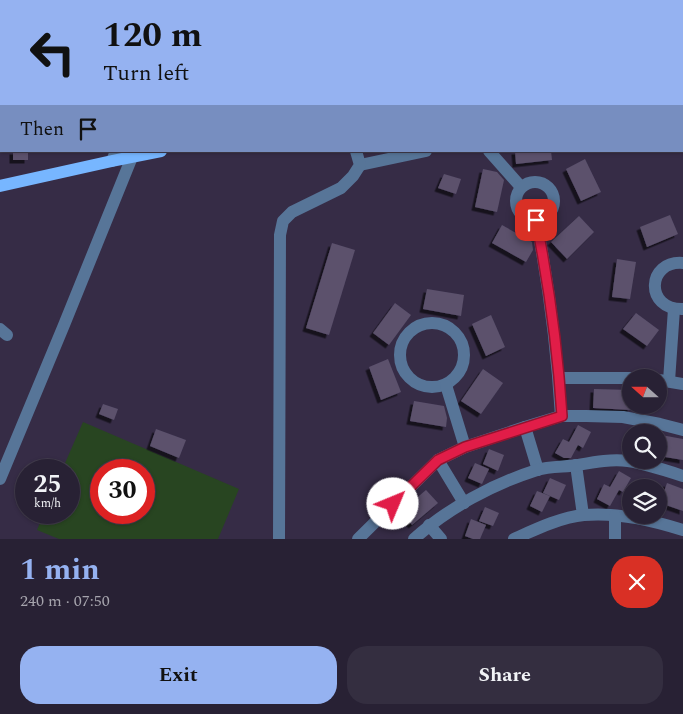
<!DOCTYPE html>
<html lang="en">
<head>
<meta charset="utf-8">
<style>
  :root { --surface:#282134; --page:#342e40; --text:#f1f3f6; --muted:#a5a3ac; --line:#443e4f; --accent:#95b2f1 }
  body { margin:0; font-family:Spectral,serif; background:var(--page); color:var(--text); height:100vh; display:flex; flex-direction:column; font-size:19px; white-space:nowrap }
  * { box-sizing:border-box; margin:0 }
  p { font-size:16px; color:var(--muted) }
  .icon { flex:none; width:28px; height:28px; fill:none; stroke:currentColor; stroke-width:2; stroke-linecap:round; stroke-linejoin:round }
  .map { position:relative; height:539px; overflow:hidden }
  .drawer { display:flex; flex-direction:column; background:var(--surface); flex:1 }
  .drawer>* { flex:none }
  .top-card { position:absolute; left:0px; top:0px; width:684px; height:152px; box-shadow:0 1px 4px #0004,0 0 0 1px var(--line); background:#95b2f1; color:#111; overflow:hidden }
  .needle { width:32px; rotate:291deg }
  .fabs { position:absolute; left:622px; top:369px; display:grid; gap:10px }
  .fabs a { display:grid; place-items:center; width:45px; height:45px; border-radius:50%; background:var(--surface); box-shadow:0 1px 4px #0004,0 0 0 1px var(--line); font-size:25px }
  .speed { position:absolute; left:15px; top:459px; display:flex; gap:10px; font-size:25px; font-weight:700; text-align:center }
  .speed>* { display:grid; place-content:center; width:65px; height:65px; border-radius:50%; background:var(--surface); box-shadow:0 1px 4px #0004,0 0 0 1px var(--line); line-height:1 }
  .speed small { font-size:12px; font-weight:400 }
  .speed .limit { border:8px solid #d22; background:#fff; color:#111 }
  .pin { position:absolute; display:grid; place-items:center; width:42px; height:42px; color:#fff; margin:-21px; border-radius:10px; box-shadow:0 2px 8px #0006 }
  .me { position:absolute; width:55px; margin:-28px; rotate:45deg; stroke-linejoin:round; filter:drop-shadow(0 0 4px #0008) }
  .turn { display:flex; align-items:center; gap:18px; height:105px; padding:0 20px; font-size:22px }
  .turn .icon { width:65px; height:65px; stroke-width:2.5 }
  .turn b { display:block; font-size:35px; line-height:42px }
  .then { display:flex; align-items:center; height:48px; padding:0 20px; background:#0003; gap:10px; font-size:19px }
  .round { display:grid; place-items:center; flex:none; width:52px; height:52px; border-radius:20px; background:var(--page) }
  .summary { display:flex; align-items:center; justify-content:space-between; height:85px; padding:0 20px }
  h1 { font-size:30px; font-weight:700; line-height:38px; color:var(--accent) }
  .cta { display:flex; gap:10px; margin-top:auto; padding:10px 20px }
  .cta a { flex:1; height:58px; border-radius:20px; background:var(--accent); color:#111; font-size:20px; font-weight:700; line-height:58px; text-align:center }
  .cta a+a { background:var(--page); color:var(--text) }
  .map>svg:first-child { display:block }
  .green { fill:#284521; fill-rule:evenodd }
  .building { fill:#5b516c; filter:url(#shadow) }
  .lines { fill:none; stroke-linecap:round; stroke-linejoin:round }
  .minor { stroke:#577598; stroke-width:12 }
  .major { stroke:#77b6ff; stroke-width:12 }
  .route-casing { stroke:#92132f; stroke-width:12 }
  .route { stroke:#e11d48; stroke-width:9 }
</style>
</head>
<body>
<div class="map">
<svg width="683" height="539" viewBox="0 0 683 539">
  <defs>
    <filter id="shadow"><feDropShadow dx="-3.5" dy="3.5" stdDeviation="0" flood-color="#0009"/></filter>
  </defs>
  <rect width="100%" height="100%" fill="#362c46"/>
  <path class="green" d="M83,422L239,489L218,539H59L37,530L44,513L69,512V470H62ZM101,470H144V512H101Z"/>
  <g class="building">
    <rect x="13" y="151" width="15" height="9"/>
    <polygon points="515,151 551,151 552,160 516,164"/>
    <polygon points="585,159 601,192 581,201 566,169"/>
    <polygon points="483,169 497,172 504,180 497,212 475,207"/>
    <polygon points="444,174 461,179 456,194 438,188"/>
    <polygon points="670,215 678,234 647,247 640,227"/>
    <polygon points="579,216 594,232 567,259 551,242"/>
    <polygon points="502,225 532,242 533,250 526,262 492,243"/>
    <polygon points="332,243 355,250 329,335 306,328"/>
    <polygon points="617,259 636,262 630,299 612,297"/>
    <polygon points="427,289 464,295 461,316 423,309"/>
    <polygon points="395,303 411,315 389,345 373,333"/>
    <polygon points="636,313 659,330 647,346 623,329"/>
    <polygon points="491,315 505,347 486,356 472,324"/>
    <polygon points="388,359 401,392 381,400 369,367"/>
    <polygon points="483,369 503,383 481,414 461,401"/>
    <polygon points="594,389 631,390 631,410 593,408"/>
    <polygon points="414,401 444,406 447,418 446,427 410,421"/>
    <polygon points="103,404 118,409 114,420 99,414"/>
    <polygon points="578,425 591,432 583,448 578,445 571,458 564,458 555,453 563,439 569,442"/>
    <polygon points="156,429 186,440 179,458 150,446"/>
    <polygon points="661,435 683,439 683,460 659,456"/>
    <polygon points="489,449 504,455 498,471 483,464"/>
    <polygon points="475,463 489,469 482,484 468,478"/>
    <polygon points="619,471 631,478 623,492 619,490 610,506 597,499 604,484 610,487"/>
    <polygon points="550,478 566,485 559,500 543,493"/>
    <polygon points="667,483 683,489 683,511 660,503"/>
    <polygon points="426,490 438,503 412,525 401,511"/>
    <polygon points="537,491 550,496 542,512 530,506"/>
    <polygon points="485,507 499,513 493,526 479,521"/>
    <polygon points="471,519 486,525 480,539 473,539 465,536"/>
  </g>
  <g class="lines">
    <g class="minor">
      <polyline points="179,1 180,0"/>
      <polyline points="409,1 410,0"/>
      <polyline points="682,1 683,1"/>
      <polyline points="0,70 1,70"/>
      <polyline points="682,104 683,104"/>
      <polyline points="489,151 521,187"/>
      <polyline points="112,161 116,151"/>
      <polyline points="360,165 426,151"/>
      <circle cx="535" cy="201" r="19"/>
      <path d="M536,220C549,285 557,351 561,416"/>
      <path d="M683,263C647,260 644,310 683,309"/>
      <circle cx="432" cy="355" r="32"/>
      <polyline points="0,329 7,335"/>
      <polyline points="559,378 634,378"/>
      <polyline points="659,380 683,384"/>
      <polyline points="669,381 674,309"/>
      <polyline points="446,385 465,447"/>
      <polyline points="525,427 538,470"/>
      <polyline points="438,460 464,503"/>
      <polyline points="576,465 583,515"/>
      <polyline points="0,479 64,325 132,157"/>
      <polyline points="429,525 441,539"/>
      <polyline points="279,539 280,235 283,221 292,212 341,188 353,176 360,165 356,151"/>
      <polyline points="358,539 438,460 465,447 525,427 561,416 586,416 623,417 660,424 683,430"/>
      <path d="M414,539C448,508 493,484 537,470C549,466 565,467 578,465C595,462 611,459 628,461C647,464 665,470 683,476"/>
      <path d="M514,539C534,530 561,517 584,515C617,512 652,520 683,530"/>
      <polyline points="615,539 615,516"/>
    </g>
    <g class="major">
      <polyline points="682,56 683,56"/>
      <polyline points="0,186 112,161 161,151"/>
    </g>
  </g>
  <g class="lines">
    <defs>
      <path id="route" d="M393,504L438,460L465,447L562,416C558,351 549,285 536,220"/>
    </defs>
    <use href="#route" class="route-casing"/>
    <use href="#route" class="route"/>
  </g>
</svg>
<div class="fabs">
<a><svg class="needle" viewBox="-14 -14 28 28"><path d="M0-13l5 13h-10z" fill="#e53935"/><path d="M0 13l5-13h-10z" fill="#a5a3ac"/></svg></a>
<a><svg class="icon" aria-label="search" viewBox="0 0 24 24"><circle cx="10" cy="10" r="6"/><path d="M15 15l6 6"/></svg></a>
<a><svg class="icon" aria-label="layers" viewBox="0 0 24 24"><path d="M12 4l9 5-9 5-9-5zM3 14l9 5 9-5"/></svg></a>
</div>
<div class="speed"><div>25<small>km/h</small></div><div class="limit">30</div></div>
<div class="pin" style="left:536px;top:220px;background:#d93025"><svg class="icon" aria-label="arrive" viewBox="0 0 24 24"><path d="M6 21V4h12l-3 4 3 4H6"/></svg></div>
<svg class="me" style="left:393px;top:504px" viewBox="-20 -20 40 40"><circle r="19" fill="#fff"/><path d="M0-13L10 11 0 6-10 11z" fill="#e11d48"/></svg>
<div class="top-card">
<div class="turn"><svg class="icon" aria-label="left" viewBox="0 0 24 24"><path d="M17 20v-9H6M10 6l-5 5 5 5"/></svg><div><b>120 m</b>Turn left</div></div>
<div class="then">Then<svg class="icon" aria-label="arrive" viewBox="0 0 24 24"><path d="M6 21V4h12l-3 4 3 4H6"/></svg></div>
</div>
</div>
<section class="drawer">
<div class="summary"><div><h1>1 min</h1><p>240 m · 07:50</p></div><a class="round" style="background:#d93025;color:#fff"><svg class="icon" aria-label="close" viewBox="0 0 24 24"><path d="M6 6l12 12M18 6L6 18"/></svg></a></div>
<div class="cta"><a>Exit</a><a>Share</a></div>
</section>
</body>
</html>
